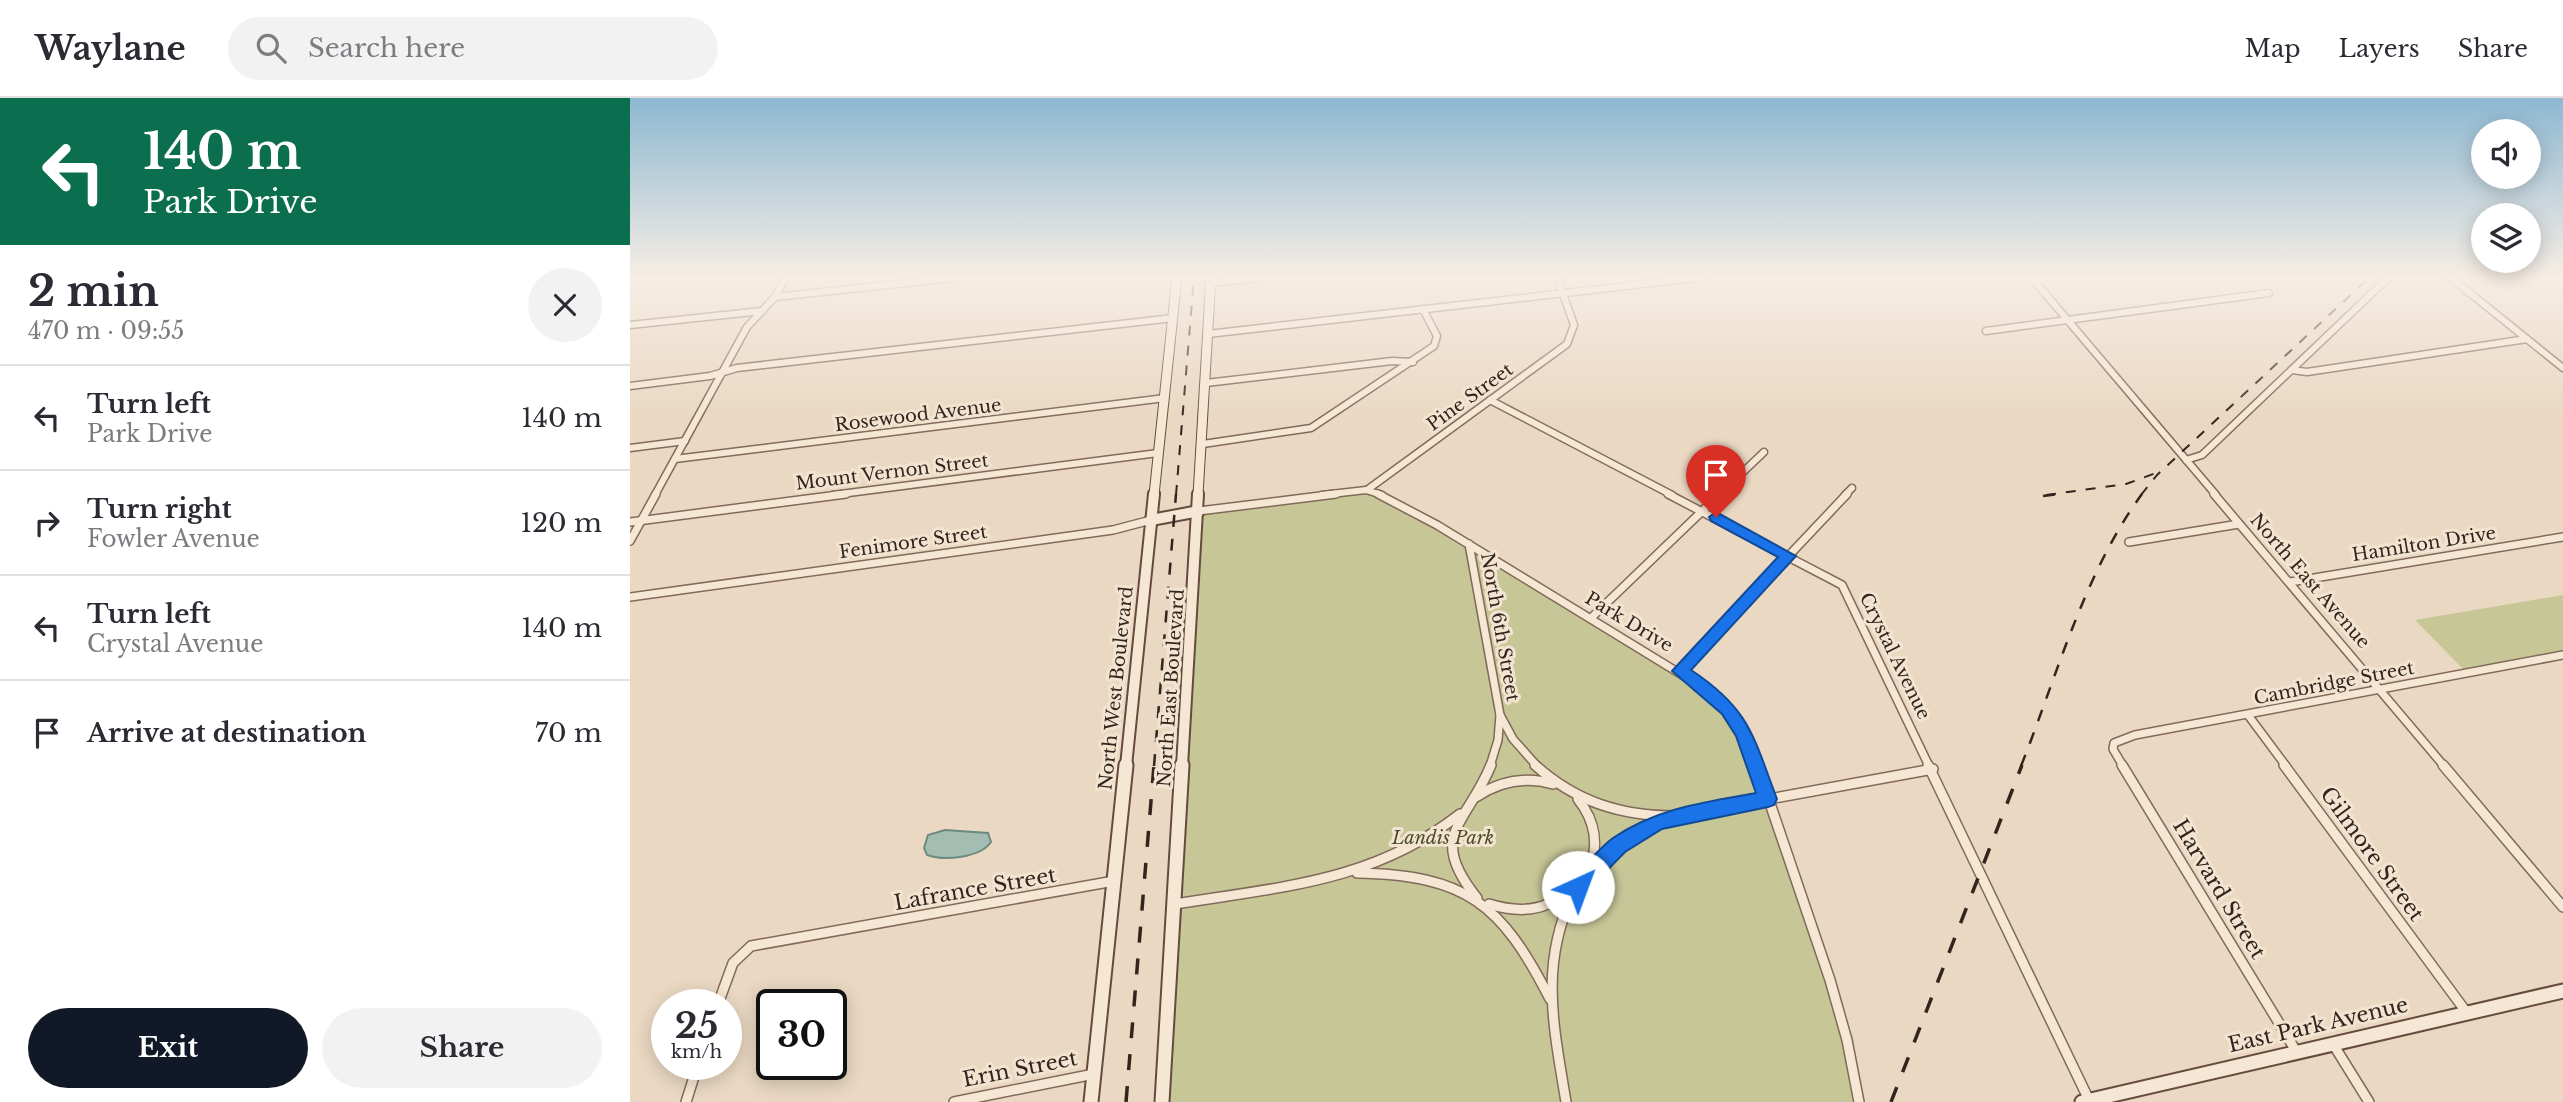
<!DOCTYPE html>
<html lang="en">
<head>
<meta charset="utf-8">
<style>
  :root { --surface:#fff; --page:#f2f2f3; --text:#2b2b33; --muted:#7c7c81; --line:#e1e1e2; --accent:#111827 }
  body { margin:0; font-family:"Libre Baskerville",serif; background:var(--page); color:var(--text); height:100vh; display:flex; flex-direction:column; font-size:26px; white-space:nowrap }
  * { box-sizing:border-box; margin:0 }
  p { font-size:23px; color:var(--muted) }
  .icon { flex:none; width:38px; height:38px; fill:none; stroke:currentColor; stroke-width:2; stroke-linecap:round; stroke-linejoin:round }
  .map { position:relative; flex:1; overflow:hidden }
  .panel { display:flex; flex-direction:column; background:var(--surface); width:630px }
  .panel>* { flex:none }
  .top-card { background:#0b6e4f; color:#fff; overflow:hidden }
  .controls { position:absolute; left:1841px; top:21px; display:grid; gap:14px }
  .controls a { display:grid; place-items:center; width:70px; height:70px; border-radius:50%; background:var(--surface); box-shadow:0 4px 18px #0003; font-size:35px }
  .speed { position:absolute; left:21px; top:891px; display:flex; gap:14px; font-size:35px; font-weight:700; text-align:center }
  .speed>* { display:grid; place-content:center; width:91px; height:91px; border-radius:50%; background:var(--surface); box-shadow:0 4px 18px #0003; line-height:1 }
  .speed small { font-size:18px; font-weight:400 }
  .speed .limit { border:4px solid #111; border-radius:10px; background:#fff; color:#111 }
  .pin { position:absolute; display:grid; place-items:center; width:60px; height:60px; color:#fff; margin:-72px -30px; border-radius:50% 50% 50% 0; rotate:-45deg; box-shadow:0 0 7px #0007 }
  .pin .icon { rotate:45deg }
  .me { position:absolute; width:77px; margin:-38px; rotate:43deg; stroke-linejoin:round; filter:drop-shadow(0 0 5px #0008) }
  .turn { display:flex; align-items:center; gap:24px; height:147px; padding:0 28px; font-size:32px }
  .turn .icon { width:91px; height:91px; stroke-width:2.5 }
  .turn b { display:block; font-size:49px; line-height:60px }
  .round { display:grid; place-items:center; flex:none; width:74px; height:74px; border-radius:37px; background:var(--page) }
  .summary { display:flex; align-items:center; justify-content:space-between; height:119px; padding:0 28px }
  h1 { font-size:42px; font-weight:700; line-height:52px }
  .primary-button { display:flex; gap:14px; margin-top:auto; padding:14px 28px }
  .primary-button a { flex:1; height:80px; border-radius:42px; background:var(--accent); color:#fff; font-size:28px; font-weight:700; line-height:80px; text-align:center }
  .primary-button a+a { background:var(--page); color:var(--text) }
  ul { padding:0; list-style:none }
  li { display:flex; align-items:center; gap:21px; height:105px; padding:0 28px; border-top:2px solid var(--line) }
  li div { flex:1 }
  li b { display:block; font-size:26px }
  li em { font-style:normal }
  header { display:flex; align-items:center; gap:42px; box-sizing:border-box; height:98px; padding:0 35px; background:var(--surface); border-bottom:2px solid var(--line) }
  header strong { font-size:33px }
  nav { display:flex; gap:38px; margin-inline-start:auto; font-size:24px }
  .search { width:490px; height:63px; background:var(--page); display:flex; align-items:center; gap:18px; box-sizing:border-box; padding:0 24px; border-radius:38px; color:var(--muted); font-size:26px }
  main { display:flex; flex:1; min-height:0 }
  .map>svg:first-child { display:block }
  .green { fill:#c7c697 }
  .water { fill:#a4bdb2; stroke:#6c8a7e; stroke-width:2 }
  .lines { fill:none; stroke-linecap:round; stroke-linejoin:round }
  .minor-far2-casing { stroke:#826a5a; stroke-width:9 }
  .minor-far1-casing { stroke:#826a5a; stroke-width:10 }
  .minor-casing { stroke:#826a5a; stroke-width:12 }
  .secondary-far2-casing { stroke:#644b3e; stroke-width:11 }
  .secondary-far1-casing { stroke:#644b3e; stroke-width:14 }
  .secondary-casing { stroke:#644b3e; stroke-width:17 }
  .minor-far2 { stroke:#f6e7d4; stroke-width:6 }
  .minor-far1 { stroke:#f6e7d4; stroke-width:7 }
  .minor { stroke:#f6e7d4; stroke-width:9 }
  .secondary-far2 { stroke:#f6e7d4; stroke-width:9 }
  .secondary-far1 { stroke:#f6e7d4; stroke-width:10 }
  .secondary { stroke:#f6e7d4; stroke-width:13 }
  .rail-far2 { stroke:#33251e; stroke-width:2; stroke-dasharray:10 10; stroke-linecap:butt }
  .rail-far1 { stroke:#33251e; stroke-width:2.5; stroke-dasharray:12 12; stroke-linecap:butt }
  .rail { stroke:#33251e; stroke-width:3.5; stroke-dasharray:16 16; stroke-linecap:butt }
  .route { fill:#1a73e8; stroke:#114b97; stroke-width:2 }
  .labels { text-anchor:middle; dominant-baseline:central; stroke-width:6; stroke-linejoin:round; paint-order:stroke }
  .street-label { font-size:18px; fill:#33251e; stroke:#f2e4d1 }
  .park-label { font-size:18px; font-style:italic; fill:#4a4e26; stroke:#f2e4d1 }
  .near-street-label { font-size:21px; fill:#33251e; stroke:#f2e4d1 }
</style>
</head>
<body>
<header>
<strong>Waylane</strong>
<div class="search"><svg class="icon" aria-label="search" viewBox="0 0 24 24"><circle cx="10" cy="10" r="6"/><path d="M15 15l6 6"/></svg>Search here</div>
<nav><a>Map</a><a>Layers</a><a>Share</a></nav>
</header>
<main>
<section class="panel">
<div class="top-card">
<div class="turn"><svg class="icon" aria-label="left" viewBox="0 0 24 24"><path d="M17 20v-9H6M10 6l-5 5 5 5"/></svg><div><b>140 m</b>Park Drive</div></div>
</div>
<div class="summary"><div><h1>2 min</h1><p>470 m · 09:55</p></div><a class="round"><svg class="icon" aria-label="close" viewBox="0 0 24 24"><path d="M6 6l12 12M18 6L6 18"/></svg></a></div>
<ul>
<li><svg class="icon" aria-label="left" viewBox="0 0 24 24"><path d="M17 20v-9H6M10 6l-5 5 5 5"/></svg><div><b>Turn left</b><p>Park Drive</p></div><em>140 m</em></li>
<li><svg class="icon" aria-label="right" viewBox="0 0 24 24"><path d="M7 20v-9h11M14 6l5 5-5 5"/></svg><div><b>Turn right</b><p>Fowler Avenue</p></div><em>120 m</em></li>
<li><svg class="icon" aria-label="left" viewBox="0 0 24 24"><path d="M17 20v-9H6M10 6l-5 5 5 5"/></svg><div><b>Turn left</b><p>Crystal Avenue</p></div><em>140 m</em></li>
<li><svg class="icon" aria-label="arrive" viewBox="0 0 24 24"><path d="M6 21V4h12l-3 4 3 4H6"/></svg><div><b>Arrive at destination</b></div><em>70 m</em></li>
</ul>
<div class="primary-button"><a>Exit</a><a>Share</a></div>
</section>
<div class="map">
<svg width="1933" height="1004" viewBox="0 0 1933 1004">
  <rect width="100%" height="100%" fill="#ead8c2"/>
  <g class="green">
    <polygon points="742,387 1085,597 1109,626 1197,869 1229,1004 532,1004 569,413 696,397"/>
    <polygon points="1933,497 1933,557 1837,575 1785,522"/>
  </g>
  <path class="water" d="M315,732L358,735L361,744C350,760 314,763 297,757L294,750L298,737Z"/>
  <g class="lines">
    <defs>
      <g id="minor-far2">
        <polyline points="1401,179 1586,397"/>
        <polyline points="1820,179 1933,270"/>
        <polyline points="581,185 642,179"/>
        <polyline points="145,199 332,179"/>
        <polyline points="0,227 132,213"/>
        <polyline points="1356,233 1639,195"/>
        <polyline points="578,236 1074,179"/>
        <polyline points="1662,272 1677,274 1897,241"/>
        <polyline points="576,285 762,263 783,264"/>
        <polyline points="0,288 80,278 107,270 543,220"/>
        <polyline points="860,302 1042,397"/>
        <polyline points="573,346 681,330 804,248 807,238 793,211"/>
        <polyline points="0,350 55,343"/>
        <polyline points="45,361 535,300"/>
        <polyline points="1556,362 1572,357 1759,179"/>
        <polyline points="737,392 937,246 944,227 927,179"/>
        <polyline points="25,397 117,229 145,199 156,179"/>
        <polyline points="203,397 528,355"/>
        <polyline points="692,397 736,392 752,397"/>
        <polyline points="1089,397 1134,354"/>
        <polyline points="1215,397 1222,390"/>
      </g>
      <g id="minor-far1">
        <polyline points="748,396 807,427 1085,597 1111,632 1128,668"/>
        <polyline points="1038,396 1212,487 1299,668"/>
        <polyline points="1584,396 1814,668"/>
        <polyline points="569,413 706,396"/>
        <polyline points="0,424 216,396"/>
        <polyline points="0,443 26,396"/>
        <polyline points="1499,444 1609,426"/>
        <polyline points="839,446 870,617 868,642 860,668"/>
        <polyline points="1660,484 1933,439"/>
        <polyline points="0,499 483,432 521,422"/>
        <polyline points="961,520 1090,396"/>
        <polyline points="1050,573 1217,396"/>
        <polyline points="870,617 883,641 907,668"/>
        <polyline points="1618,617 1656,668"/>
        <polyline points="1493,668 1483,651 1484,645 1505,637 1933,557"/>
      </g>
      <g id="minor">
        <path d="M905,667C946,704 991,718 1046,718L1303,671"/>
        <polyline points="1127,667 1200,882 1217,942 1229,1004"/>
        <polyline points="1298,667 1459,1002"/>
        <polyline points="1492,667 1666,953"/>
        <polyline points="1654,667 1837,915"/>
        <polyline points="1813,667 1933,809"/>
        <path d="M846,699C870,683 895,678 923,686"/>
        <path d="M948,701C966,724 969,747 959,774"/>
        <path d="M727,775C836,777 871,805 920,901"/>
        <path d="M847,800C796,737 837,726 861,667"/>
        <path d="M545,806C650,789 743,784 830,716"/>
        <path d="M859,806C920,825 938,792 979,755C996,740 1015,729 1035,721"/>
        <polyline points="88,906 103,865 121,848 484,783"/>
        <polyline points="1703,946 1739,1004"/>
        <polyline points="56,1004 68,966"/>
        <polyline points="324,1004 464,976"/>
        <path d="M936,1004C924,930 909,867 943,796"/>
      </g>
      <g id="secondary-far2">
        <polyline points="524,397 547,179"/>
        <polyline points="568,397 581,179"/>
      </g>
      <g id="secondary-far1">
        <polyline points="521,422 569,413"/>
        <polyline points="496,668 524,396"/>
        <polyline points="552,668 568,396"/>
      </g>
      <g id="secondary">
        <polyline points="461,1004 496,667"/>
        <polyline points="532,1004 552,667"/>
        <polyline points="1452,1004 1933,893"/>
      </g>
    </defs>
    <use href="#minor-far2" class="minor-far2-casing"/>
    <use href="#minor-far1" class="minor-far1-casing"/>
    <use href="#minor" class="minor-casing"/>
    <use href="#secondary-far2" class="secondary-far2-casing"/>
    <use href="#secondary-far1" class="secondary-far1-casing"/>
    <use href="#secondary" class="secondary-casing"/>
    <use href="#minor-far2" class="minor-far2"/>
    <use href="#minor-far1" class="minor-far1"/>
    <use href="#minor" class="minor"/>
    <use href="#secondary-far2" class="secondary-far2"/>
    <use href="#secondary-far1" class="secondary-far1"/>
    <use href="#secondary" class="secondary"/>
    <g class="rail-far2">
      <polyline points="546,397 564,179"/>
      <polyline points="1416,397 1496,386 1526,375"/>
      <polyline points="1511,397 1527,377 1740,179"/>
    </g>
    <g class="rail-far1">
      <polyline points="1413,398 1429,396"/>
      <polyline points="524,668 546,396"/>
      <path d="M1391,668C1427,578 1454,475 1512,396"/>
    </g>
    <g class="rail">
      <polyline points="496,1004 524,667"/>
      <polyline points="1261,1004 1392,667"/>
    </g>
  </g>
  <linearGradient id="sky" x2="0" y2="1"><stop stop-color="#8db8d2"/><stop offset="0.56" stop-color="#f6ede4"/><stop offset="1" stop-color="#f6ede4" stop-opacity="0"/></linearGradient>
  <rect width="1933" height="319" fill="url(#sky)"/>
  <path class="route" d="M1086,414L1166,458L1061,572C1120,611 1123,638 1147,701L1144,707L1138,709L1032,731L995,754L955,795L948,798L941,795L938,789L941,782C954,769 968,751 983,740C1027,710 1075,704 1126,695L1106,638L1092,616L1042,573L1148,459L1081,423L1079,419Z"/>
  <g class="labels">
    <g class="street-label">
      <text transform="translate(840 299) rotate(-36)">Pine Street</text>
      <text transform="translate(288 317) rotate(-7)">Rosewood Avenue</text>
      <text transform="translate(262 374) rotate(-7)">Mount Vernon Street</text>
      <text transform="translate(283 444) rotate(-8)">Fenimore Street</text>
      <text transform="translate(1794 446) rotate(-9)">Hamilton Drive</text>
      <text transform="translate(1680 483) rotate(49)">North East Avenue</text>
      <text transform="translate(999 524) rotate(31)">Park Drive</text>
      <text transform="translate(870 529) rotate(80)">North 6th Street</text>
      <text transform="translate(1265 558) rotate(64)">Crystal Avenue</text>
      <text transform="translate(1704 585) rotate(-11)">Cambridge Street</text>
      <text transform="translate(486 590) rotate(-84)">North West Boulevard</text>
      <text transform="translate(541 590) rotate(-86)">North East Boulevard</text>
    </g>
    <g class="park-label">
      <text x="813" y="740">Landis Park</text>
    </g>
    <g class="near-street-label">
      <text transform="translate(1742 756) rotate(54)">Gilmore Street</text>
      <text transform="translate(345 791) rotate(-10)">Lafrance Street</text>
      <text transform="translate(1589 791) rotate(59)">Harvard Street</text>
      <text transform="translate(1688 927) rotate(-13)">East Park Avenue</text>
      <text transform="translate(390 971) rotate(-11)">Erin Street</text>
    </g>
  </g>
</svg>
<div class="controls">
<a><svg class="icon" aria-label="sound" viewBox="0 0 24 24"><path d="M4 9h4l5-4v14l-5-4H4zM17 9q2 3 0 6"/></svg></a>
<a><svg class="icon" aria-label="layers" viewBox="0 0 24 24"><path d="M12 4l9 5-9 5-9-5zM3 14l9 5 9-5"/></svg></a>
</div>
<div class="speed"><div>25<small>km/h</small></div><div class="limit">30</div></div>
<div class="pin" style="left:1086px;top:419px;background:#d93025"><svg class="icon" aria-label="arrive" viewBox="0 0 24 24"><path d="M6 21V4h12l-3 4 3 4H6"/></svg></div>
<svg class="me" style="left:948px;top:789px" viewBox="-20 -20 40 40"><circle r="19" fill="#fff"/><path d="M0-13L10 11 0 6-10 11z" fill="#1a73e8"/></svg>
</div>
</main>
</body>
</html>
